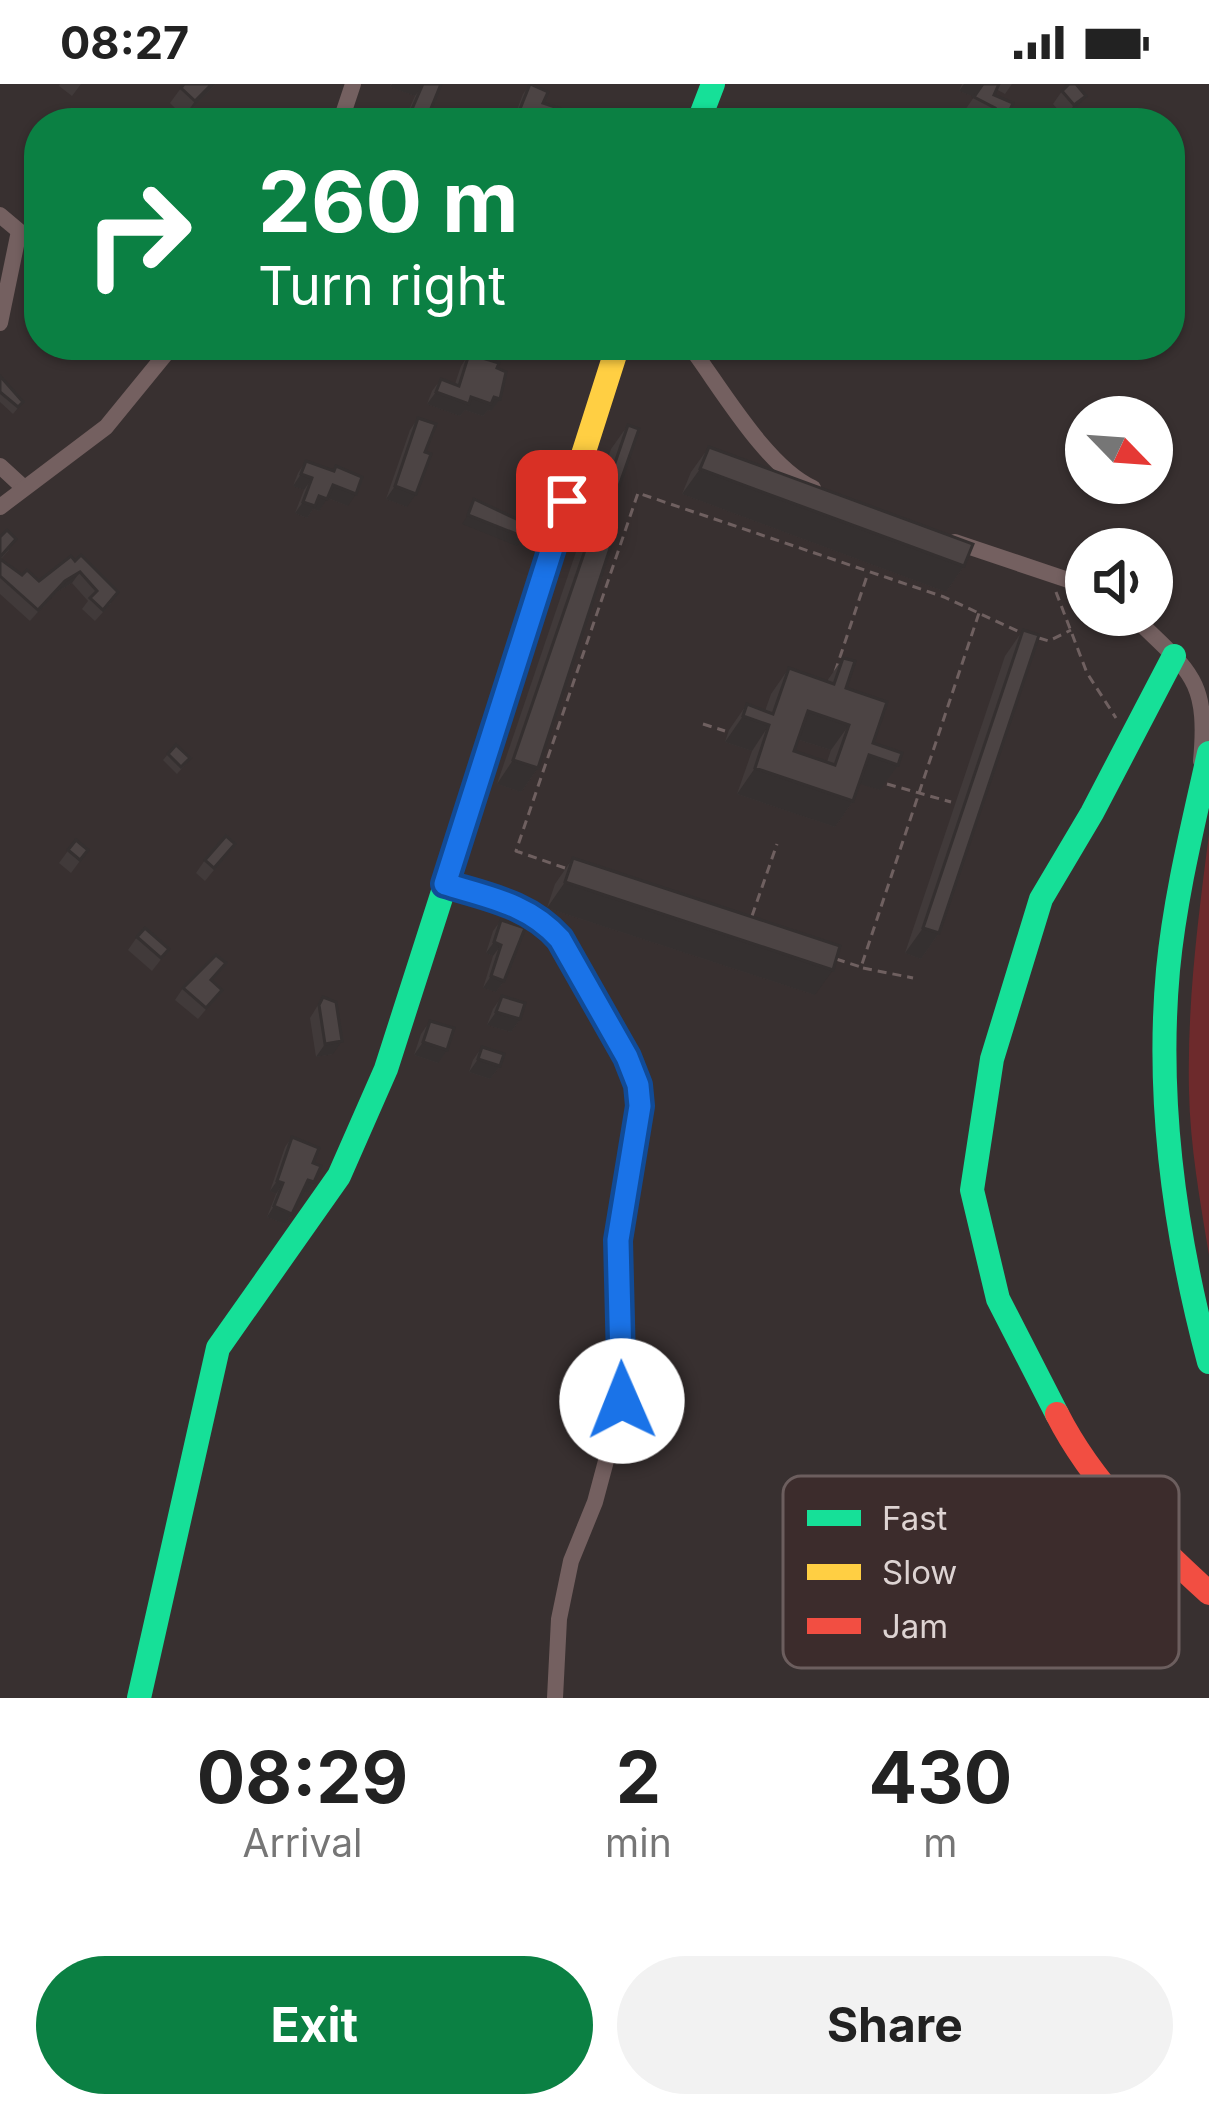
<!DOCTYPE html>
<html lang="en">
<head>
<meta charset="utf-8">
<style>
  :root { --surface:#fff; --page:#f2f2f2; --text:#222; --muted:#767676; --accent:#0b8043 }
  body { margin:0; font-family:Inter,sans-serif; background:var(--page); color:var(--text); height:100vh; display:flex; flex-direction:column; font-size:45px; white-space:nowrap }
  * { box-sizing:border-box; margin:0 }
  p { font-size:39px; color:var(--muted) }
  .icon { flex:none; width:66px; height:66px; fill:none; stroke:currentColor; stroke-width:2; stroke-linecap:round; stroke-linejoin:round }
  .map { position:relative; height:1614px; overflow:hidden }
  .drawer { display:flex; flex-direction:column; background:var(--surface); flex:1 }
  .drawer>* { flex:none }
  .guide { position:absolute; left:24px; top:24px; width:1161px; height:252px; border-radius:48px; box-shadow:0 3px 9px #0004; background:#0b8043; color:#fff; overflow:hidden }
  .needle { width:78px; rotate:115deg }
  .fabs { position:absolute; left:1065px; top:312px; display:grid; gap:24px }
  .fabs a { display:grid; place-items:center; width:108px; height:108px; border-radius:50%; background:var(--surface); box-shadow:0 3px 9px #0004; font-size:60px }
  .pin { position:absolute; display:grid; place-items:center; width:102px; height:102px; color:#fff; margin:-51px; border-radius:24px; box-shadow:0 6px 18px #0006 }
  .me { position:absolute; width:132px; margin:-66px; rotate:359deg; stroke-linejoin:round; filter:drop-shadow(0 0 9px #0008) }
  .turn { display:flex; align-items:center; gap:42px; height:252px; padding:0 36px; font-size:54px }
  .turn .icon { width:156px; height:156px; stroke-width:2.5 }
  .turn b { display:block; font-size:84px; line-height:102px }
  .eta { display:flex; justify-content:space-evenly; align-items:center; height:204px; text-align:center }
  .eta b { font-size:72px; font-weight:700; line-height:84px }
  .cta { display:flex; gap:24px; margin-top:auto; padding:24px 36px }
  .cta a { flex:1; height:138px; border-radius:72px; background:var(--accent); color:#fff; font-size:48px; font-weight:700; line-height:138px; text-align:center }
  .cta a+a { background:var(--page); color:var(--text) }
  .status { display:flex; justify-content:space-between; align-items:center; height:84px; padding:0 60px; background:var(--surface); direction:ltr }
  .status svg { height:33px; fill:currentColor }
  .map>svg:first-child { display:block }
  .green { fill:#6d2a2c }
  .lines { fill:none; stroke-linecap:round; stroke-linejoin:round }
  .path { stroke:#6f6060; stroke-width:3; stroke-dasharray:9 6; stroke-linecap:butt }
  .street { stroke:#746060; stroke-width:16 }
  .fast { stroke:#16e098; stroke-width:24 }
  .slow { stroke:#ffcf43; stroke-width:24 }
  .jam { stroke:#f24e42; stroke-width:24 }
  .wall { fill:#413a3a; fill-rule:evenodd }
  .shaded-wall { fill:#353030 }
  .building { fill:#4c4444; stroke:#353030; stroke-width:3; fill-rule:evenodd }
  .route-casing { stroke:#114b97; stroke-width:30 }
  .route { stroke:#1a73e8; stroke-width:21 }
  .key { fill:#3c2c2c; stroke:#6c5e5e; stroke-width:3 }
  .key-label { font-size:33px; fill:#ddd3d2 }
</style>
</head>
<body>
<div class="status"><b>08:27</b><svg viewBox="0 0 49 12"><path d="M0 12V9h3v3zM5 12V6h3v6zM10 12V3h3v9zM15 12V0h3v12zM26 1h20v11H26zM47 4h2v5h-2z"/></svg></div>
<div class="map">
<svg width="1209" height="1614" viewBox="0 0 1209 1614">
  <rect width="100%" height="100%" fill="#383030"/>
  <path class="green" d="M1209,750V1171C1200,1116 1190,1062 1189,1007C1187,920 1198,835 1209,750Z"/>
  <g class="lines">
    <g class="path">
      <polyline points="1056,508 1087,589 1116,634"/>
      <polyline points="1039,554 1049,557 1071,546"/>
      <polyline points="835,588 868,489"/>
      <polyline points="703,640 725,647"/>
      <polyline points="887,700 951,718"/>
      <polyline points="565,784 516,767 638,409 944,513 1024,550"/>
      <polyline points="752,832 777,760"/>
      <polyline points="836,875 861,883 979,529"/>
      <polyline points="863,884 913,894"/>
    </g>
    <g class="street">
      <polyline points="340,39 353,0"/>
      <polyline points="0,131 19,147 0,239"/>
      <path d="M689,261C720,302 766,383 813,404"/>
      <polyline points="0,382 24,404"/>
      <polyline points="0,423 106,343 173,261"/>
      <polyline points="955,458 1086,502"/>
      <path d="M1132,531C1188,587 1209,592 1201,677"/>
      <path d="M445,800C488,813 529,820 560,855C589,906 635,962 640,1022L618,1156L622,1317L595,1418L571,1477L559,1535L555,1614"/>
    </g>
    <g class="fast">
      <polyline points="698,39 713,0"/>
      <path d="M1209,669C1193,741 1175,813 1168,886C1156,1018 1175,1151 1209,1278"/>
      <polyline points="1057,1330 998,1215 972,1106 992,975 1041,815 1092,729 1174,572"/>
      <polyline points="139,1614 218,1264 339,1092 386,985 519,571"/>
    </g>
    <polyline class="slow" points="519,571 618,261"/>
    <path class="jam" d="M1057,1330C1093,1401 1151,1456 1209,1509"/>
  </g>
  <g class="wall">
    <polygon points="60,0 81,0 72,12 59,2"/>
    <polygon points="216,0 184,33 170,19 181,4"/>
    <polygon points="391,0 441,0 425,39 403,39 415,12 390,3"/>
    <polygon points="530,0 543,19 587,39 512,39 523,10"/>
    <polygon points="962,0 1012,0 1005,10 996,5 994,11 1013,19 1004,39 982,39 963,29 974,13 959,7"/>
    <polygon points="1062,7 1076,25 1065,34 1053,20"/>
    <polygon points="469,270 491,327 488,326 483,332 465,326 460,332 427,320 432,307 441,295 455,300 461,282"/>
    <polygon points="0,292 23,318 13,330 0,318"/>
    <polygon points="418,334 407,423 386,415 410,346"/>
    <polygon points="628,341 606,439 538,684 521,708 497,700 611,365"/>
    <polygon points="709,363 964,482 946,508 682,410 691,388"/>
    <polygon points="306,377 333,387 336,382 348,422 327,414 319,427 313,425 307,434 295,429 304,406 293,402 298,389"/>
    <polygon points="0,453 9,466 1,475 22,491 39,497 71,472 111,519 95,537 82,525 88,517 72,499 57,508 30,537 0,510"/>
    <polygon points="1023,546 939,849 921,875 905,869 1005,572"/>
    <path d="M843,574L846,604L873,659L880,706L859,699L853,717L835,743L737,710L752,667L725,658L729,646L747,620L765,627L771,610L789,584L827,597ZM799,656L831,666L827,678L794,667Z"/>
    <polygon points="168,670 185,681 177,690 163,676"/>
    <polygon points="76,756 88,766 71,789 59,779"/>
    <polygon points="235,760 205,797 196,789 205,776"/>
    <polygon points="573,774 815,911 547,824 555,800"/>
    <polygon points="501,836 504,897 496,908 483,904 493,872 486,869 493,847"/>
    <polygon points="137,853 169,865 152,887 128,866"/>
    <polygon points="212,897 222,906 198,935 175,916 183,904"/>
    <polygon points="502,912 520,935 511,948 487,941 493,925"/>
    <polygon points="323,913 333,970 316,973 310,934"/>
    <polygon points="430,937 438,979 414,971 421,950"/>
    <polygon points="482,963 500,982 490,995 469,988 473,976"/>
    <polygon points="292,1053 313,1079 314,1098 307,1109 303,1107 292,1130 285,1140 267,1133 276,1110 270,1107 285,1063"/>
  </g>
  <g class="shaded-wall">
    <polygon points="212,0 216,0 184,33 195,17"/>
    <polygon points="392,0 415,0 422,2 415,12 390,3"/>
    <polygon points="964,0 984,0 974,13 959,7"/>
    <polygon points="1086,12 1076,25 1065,34 1074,21"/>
    <polygon points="436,308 471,313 494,313 500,315 491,327 488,326 483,332 465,326 460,332 427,320"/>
    <polygon points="700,385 964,482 946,508 682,410"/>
    <polygon points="301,390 312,394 304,406 293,402"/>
    <polygon points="333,401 356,410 348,422 325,413"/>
    <polygon points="395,402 416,410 407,423 386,415"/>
    <polygon points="319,412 327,415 319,427 313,425 307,434 295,429 303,418"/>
    <polygon points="468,431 524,453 517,462 462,440"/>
    <polygon points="80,488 72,499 57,508 30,537 65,497"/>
    <polygon points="808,627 849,641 831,666 790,653"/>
    <polygon points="743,632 769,641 752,667 725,658"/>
    <polygon points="869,671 898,681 880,706 851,697"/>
    <polygon points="513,676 538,684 521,708 497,700"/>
    <polygon points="755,684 853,717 835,743 737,710"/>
    <polygon points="565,798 833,886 815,911 547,824"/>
    <polygon points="923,844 939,849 921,875 905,869"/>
    <polygon points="494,858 501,861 493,872 486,869"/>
    <polygon points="491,892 504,897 496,908 483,904"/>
    <polygon points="496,928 520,935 511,948 487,941"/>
    <polygon points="342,957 333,970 316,973 325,960"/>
    <polygon points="423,958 447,966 438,979 414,971"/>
    <polygon points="478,975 500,982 490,995 469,988"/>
    <polygon points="308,1096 314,1098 307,1109 300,1106"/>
    <polygon points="277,1097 283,1099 276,1110 270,1107"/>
    <polygon points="274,1122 292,1130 285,1140 267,1133"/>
  </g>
  <g class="building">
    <polygon points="184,0 212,0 195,17 181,4"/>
    <polygon points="415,0 441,0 425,39 406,39 422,2"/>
    <polygon points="530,0 548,8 543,19 589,34 587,39 525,39 516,35"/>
    <polygon points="983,0 999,0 994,11 1013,19 1005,37 992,31 995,24 974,13"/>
    <polygon points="1069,0 1076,0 1086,12 1074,21 1062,7"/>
    <polygon points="469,270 499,279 497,284 506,288 500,315 494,313 491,320 471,313 469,320 436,308 441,295 459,302"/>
    <polygon points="0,292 23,318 18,323 0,308"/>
    <polygon points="418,334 436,340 425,368 431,370 416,410 395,402"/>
    <polygon points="628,341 639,345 606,439 617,443 538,684 513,676"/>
    <polygon points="709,363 973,460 964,482 700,385"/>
    <polygon points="306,377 334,387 336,382 362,393 356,410 333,401 327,415 319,412 315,422 303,418 312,394 301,390"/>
    <polygon points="474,415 529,441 524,453 468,431"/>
    <polygon points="7,446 16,455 0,473 0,453"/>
    <polygon points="81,471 118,508 103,526 90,514 97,507 80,488 65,497 38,526 0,492 0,475 22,491 27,486 39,497 71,472 75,477"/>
    <polygon points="1023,546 1039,551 939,849 923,844"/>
    <path d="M843,574L855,577L846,604L887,618L873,659L902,669L898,681L869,671L853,717L755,684L769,641L743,632L747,620L773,630L789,584L834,600ZM808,627L849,641L835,681L794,667Z"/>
    <polygon points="176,661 190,674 181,683 168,670"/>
    <polygon points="226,752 235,760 214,784 205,776"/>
    <polygon points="76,756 88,766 80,776 68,766"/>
    <polygon points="573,774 840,862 833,886 565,798"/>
    <polygon points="501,836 525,844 504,897 491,892 501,861 494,858"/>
    <polygon points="145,844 169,865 161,874 137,853"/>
    <polygon points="216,871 226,879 211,896 222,906 206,924 183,904"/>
    <polygon points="502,912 525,919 520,935 496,928"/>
    <polygon points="323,913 336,918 342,957 325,960 319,921"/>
    <polygon points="430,937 454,944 447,966 423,958"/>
    <polygon points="482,963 504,970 500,982 478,975"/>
    <polygon points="292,1053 319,1064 313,1079 321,1082 314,1098 308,1096 292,1130 274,1122 283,1099 277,1097"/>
  </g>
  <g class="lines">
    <defs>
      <path id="route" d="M567,417L445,800C488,813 529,820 560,855L627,973L638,1001L640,1022L618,1156L622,1317"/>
    </defs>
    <use href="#route" class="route-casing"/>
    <use href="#route" class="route"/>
  </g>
  <rect x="783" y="1392" width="396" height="192" rx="18" class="key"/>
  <rect x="807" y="1426" width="54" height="16" fill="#16e098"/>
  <rect x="807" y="1480" width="54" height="16" fill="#ffcf43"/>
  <rect x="807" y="1534" width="54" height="16" fill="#f24e42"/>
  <g class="key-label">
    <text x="882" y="1446">Fast</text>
    <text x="882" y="1500">Slow</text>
    <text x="882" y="1554">Jam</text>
  </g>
</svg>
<div class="fabs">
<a><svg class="needle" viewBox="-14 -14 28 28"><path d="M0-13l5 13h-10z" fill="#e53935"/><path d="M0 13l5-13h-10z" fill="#767676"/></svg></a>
<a><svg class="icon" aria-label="sound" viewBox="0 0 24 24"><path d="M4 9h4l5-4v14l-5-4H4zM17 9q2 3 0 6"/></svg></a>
</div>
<div class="pin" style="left:567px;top:417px;background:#d93025"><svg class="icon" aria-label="arrive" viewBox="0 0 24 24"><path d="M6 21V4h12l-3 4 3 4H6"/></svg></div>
<svg class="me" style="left:622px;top:1317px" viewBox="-20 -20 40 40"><circle r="19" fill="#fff"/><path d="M0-13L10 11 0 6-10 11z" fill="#1a73e8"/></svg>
<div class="guide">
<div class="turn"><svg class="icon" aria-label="right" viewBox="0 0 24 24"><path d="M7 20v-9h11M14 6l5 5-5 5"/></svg><div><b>260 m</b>Turn right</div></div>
</div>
</div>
<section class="drawer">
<div class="eta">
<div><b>08:29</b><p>Arrival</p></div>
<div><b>2</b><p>min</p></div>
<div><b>430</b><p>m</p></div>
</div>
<div class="cta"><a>Exit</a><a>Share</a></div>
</section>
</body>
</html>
